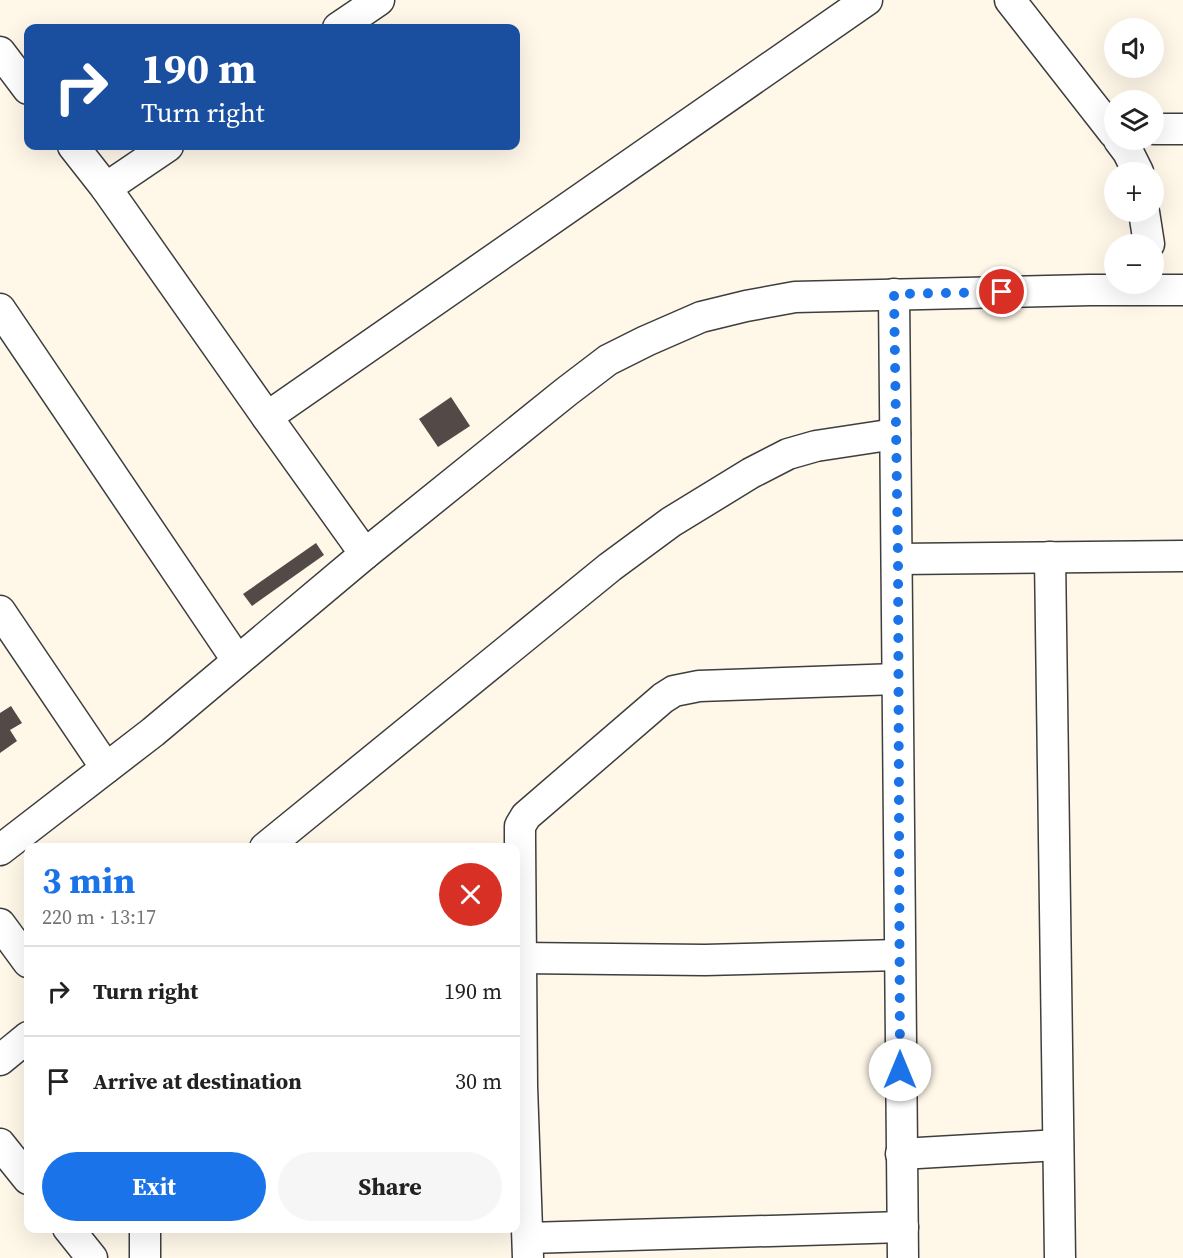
<!DOCTYPE html>
<html lang="en">
<head>
<meta charset="utf-8">
<style>
  :root { --surface:#fff; --page:#f6f6f6; --text:#222; --muted:#767676; --line:#e0e0e0; --accent:#1a73e8 }
  body { margin:0; font-family:"Source Serif 4",serif; background:var(--page); color:var(--text); height:100vh; display:flex; flex-direction:column; font-size:22px; white-space:nowrap }
  * { box-sizing:border-box; margin:0 }
  p { font-size:20px; color:var(--muted) }
  .icon { flex:none; width:33px; height:33px; fill:none; stroke:currentColor; stroke-width:2; stroke-linecap:round; stroke-linejoin:round }
  .map { position:relative; flex:1; overflow:hidden }
  .panel { position:absolute; left:24px; top:843px; width:496px; height:390px; display:flex; flex-direction:column; background:var(--surface); border-radius:12px; box-shadow:0 6px 24px #0002 }
  .panel>* { flex:none }
  .top-card { position:absolute; left:24px; top:24px; width:496px; height:126px; border-radius:12px; box-shadow:0 6px 24px #0002; background:#1a4fa0; color:#fff; overflow:hidden }
  .controls { position:absolute; left:1104px; top:18px; display:grid; gap:12px }
  .controls a { display:grid; place-items:center; width:60px; height:60px; border-radius:50%; background:var(--surface); box-shadow:0 6px 24px #0002; font-size:30px }
  .pin { position:absolute; display:grid; place-items:center; width:51px; height:51px; color:#fff; margin:-26px; border:3px solid #fff; border-radius:50%; box-shadow:0 2px 6px #0007 }
  .me { position:absolute; width:66px; margin:-33px; rotate:0deg; stroke-linejoin:round; filter:drop-shadow(0 0 4px #0008) }
  .turn { display:flex; align-items:center; gap:21px; height:126px; padding:0 18px; font-size:27px }
  .turn .icon { width:78px; height:78px; stroke-width:2.5 }
  .turn b { display:block; font-size:42px; line-height:51px }
  .round { display:grid; place-items:center; flex:none; width:63px; height:63px; border-radius:32px; background:var(--page) }
  .summary { display:flex; align-items:center; justify-content:space-between; height:102px; padding:0 18px }
  h1 { font-size:36px; font-weight:700; line-height:45px; color:var(--accent) }
  .action { display:flex; gap:12px; margin-top:auto; padding:12px 18px }
  .action a { flex:1; height:69px; border-radius:36px; background:var(--accent); color:#fff; font-size:24px; font-weight:700; line-height:69px; text-align:center }
  .action a+a { background:var(--page); color:var(--text) }
  ul { padding:0; list-style:none }
  li { display:flex; align-items:center; gap:18px; height:90px; padding:0 18px; border-top:2px solid var(--line) }
  li div { flex:1 }
  li b { display:block; font-size:22px }
  li em { font-style:normal }
  .map>svg:first-child { display:block }
  .building { fill:#534a47 }
  .lines { fill:none; stroke-linecap:round; stroke-linejoin:round }
  .street-casing { stroke:#3e3e3e; stroke-width:33 }
  .street { stroke:#fff; stroke-width:30 }
  .route { stroke:#1a73e8; stroke-width:10; stroke-dasharray:0 18 }
</style>
</head>
<body>
<div class="map">
<svg width="1183" height="1258" viewBox="0 0 1183 1258">
  <rect width="100%" height="100%" fill="#fff7e8"/>
  <g class="building">
    <polygon points="451,397 470,426 438,447 419,419"/>
    <polygon points="316,543 324,555 252,606 243,594"/>
    <polygon points="11,706 22,723 10,730 17,741 0,753 0,713"/>
  </g>
  <g class="lines">
    <defs>
      <g id="street">
        <polyline points="1010,0 1114,133"/>
        <polyline points="338,28 379,0"/>
        <polyline points="0,52 28,89"/>
        <polyline points="1154,129 1183,129"/>
        <polyline points="1119,140 1128,152 1138,172"/>
        <polyline points="73,146 106,188 267,417 365,554"/>
        <polyline points="106,188 168,146"/>
        <polyline points="1144,212 1149,244"/>
        <polyline points="894,294 903,1258"/>
        <polyline points="0,309 237,660"/>
        <polyline points="267,417 867,0"/>
        <polyline points="1050,557 1060,1258"/>
        <polyline points="898,559 1183,556"/>
        <polyline points="0,611 106,768"/>
        <polyline points="265,848 610,567 671,522 751,473 788,454 816,446 895,434"/>
        <polyline points="0,850 153,732 365,554 566,392 608,360 646,341 701,317 746,306 795,297 1090,290 1183,290"/>
        <polyline points="0,924 28,962"/>
        <polyline points="520,958 705,960 899,955"/>
        <polyline points="0,1060 28,1037"/>
        <polyline points="0,1144 28,1179"/>
        <polyline points="901,1154 1058,1145"/>
        <polyline points="68,1228 92,1258"/>
        <polyline points="145,1228 145,1258"/>
        <polyline points="528,1238 903,1227"/>
        <polyline points="528,1258 522,1086 520,839 520,826 526,816 663,698 674,691 699,686 897,679"/>
      </g>
    </defs>
    <use href="#street" class="street-casing"/>
    <use href="#street" class="street"/>
  </g>
  <g class="lines">
    <polyline class="route" points="900,1070 898,559 894,294 1002,292"/>
  </g>
</svg>
<div class="controls">
<a><svg class="icon" aria-label="sound" viewBox="0 0 24 24"><path d="M4 9h4l5-4v14l-5-4H4zM17 9q2 3 0 6"/></svg></a>
<a><svg class="icon" aria-label="layers" viewBox="0 0 24 24"><path d="M12 4l9 5-9 5-9-5zM3 14l9 5 9-5"/></svg></a>
<a>+</a>
<a>−</a>
</div>
<div class="pin" style="left:1002px;top:292px;background:#d93025"><svg class="icon" aria-label="arrive" viewBox="0 0 24 24"><path d="M6 21V4h12l-3 4 3 4H6"/></svg></div>
<svg class="me" style="left:900px;top:1070px" viewBox="-20 -20 40 40"><circle r="19" fill="#fff"/><path d="M0-13L10 11 0 6-10 11z" fill="#1a73e8"/></svg>
<div class="top-card">
<div class="turn"><svg class="icon" aria-label="right" viewBox="0 0 24 24"><path d="M7 20v-9h11M14 6l5 5-5 5"/></svg><div><b>190 m</b>Turn right</div></div>
</div>
<section class="panel">
<div class="summary"><div><h1>3 min</h1><p>220 m · 13:17</p></div><a class="round" style="background:#d93025;color:#fff"><svg class="icon" aria-label="close" viewBox="0 0 24 24"><path d="M6 6l12 12M18 6L6 18"/></svg></a></div>
<ul>
<li><svg class="icon" aria-label="right" viewBox="0 0 24 24"><path d="M7 20v-9h11M14 6l5 5-5 5"/></svg><div><b>Turn right</b></div><em>190 m</em></li>
<li><svg class="icon" aria-label="arrive" viewBox="0 0 24 24"><path d="M6 21V4h12l-3 4 3 4H6"/></svg><div><b>Arrive at destination</b></div><em>30 m</em></li>
</ul>
<div class="action"><a>Exit</a><a>Share</a></div>
</section>
</div>
</body>
</html>
